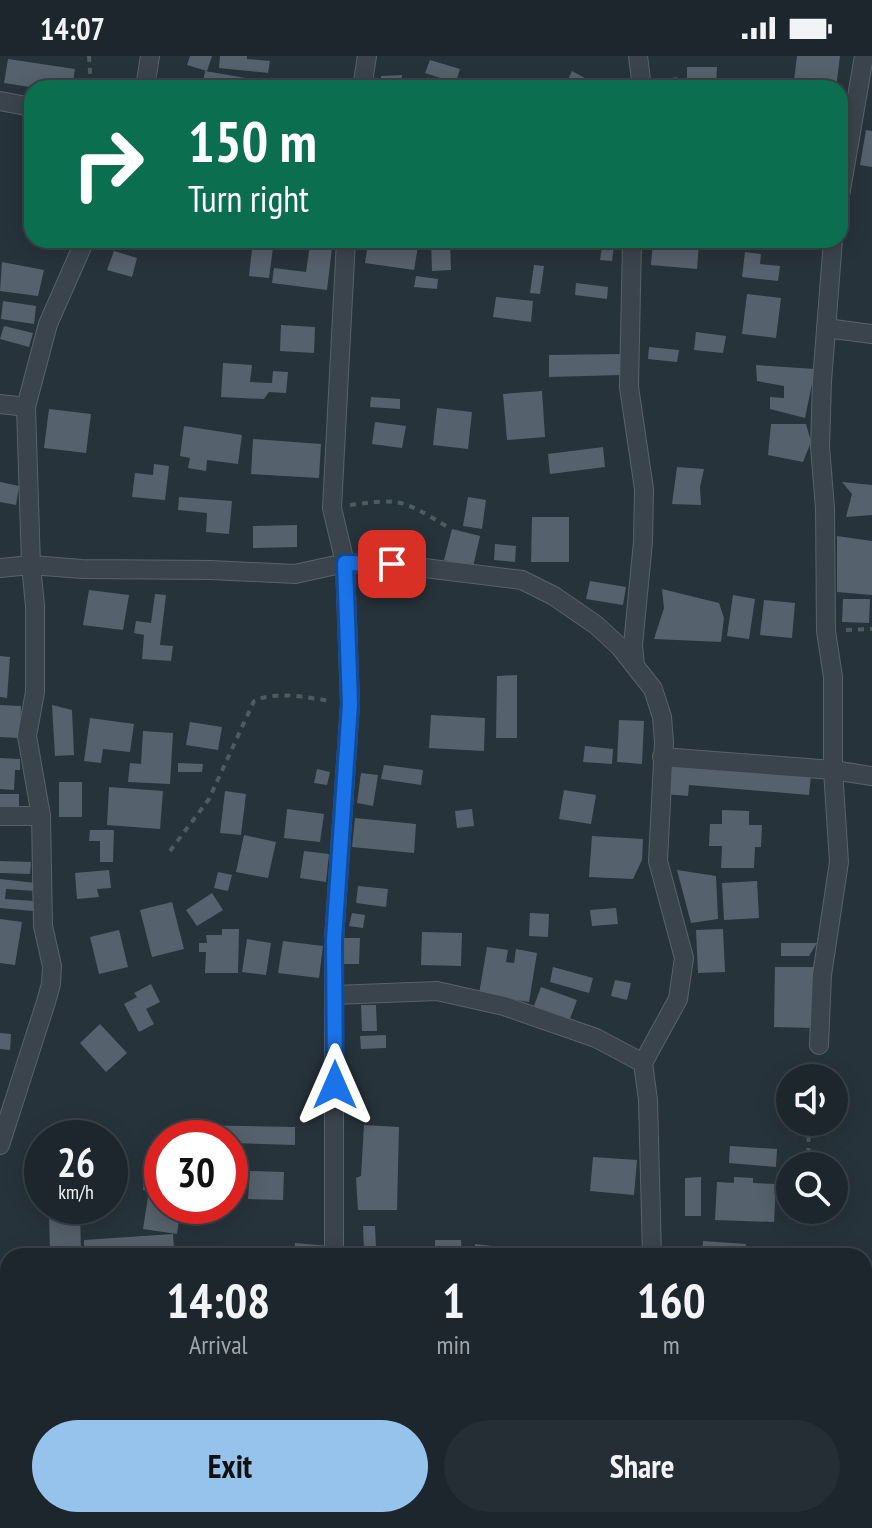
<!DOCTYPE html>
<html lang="en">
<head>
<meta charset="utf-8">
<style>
  :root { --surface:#1d262c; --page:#252e34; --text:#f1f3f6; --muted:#a0a5a9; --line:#3b4348; --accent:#96c3ec }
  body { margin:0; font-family:"PT Sans Narrow",sans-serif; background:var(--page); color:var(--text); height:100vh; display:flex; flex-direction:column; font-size:30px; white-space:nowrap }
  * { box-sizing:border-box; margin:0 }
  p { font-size:26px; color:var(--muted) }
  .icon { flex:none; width:44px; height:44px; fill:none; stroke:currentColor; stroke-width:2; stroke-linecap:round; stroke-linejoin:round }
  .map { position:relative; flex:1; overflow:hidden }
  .side { position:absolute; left:0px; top:1192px; width:872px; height:280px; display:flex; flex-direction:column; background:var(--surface); border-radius:24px 24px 0 0; box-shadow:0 4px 20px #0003,0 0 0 2px var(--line) }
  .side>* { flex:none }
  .hud { position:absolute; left:24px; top:24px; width:824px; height:168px; border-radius:24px; box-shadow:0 4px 20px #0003,0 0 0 2px var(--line); background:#0b6e4f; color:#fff; overflow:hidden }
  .fabs { position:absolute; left:776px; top:1008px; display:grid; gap:16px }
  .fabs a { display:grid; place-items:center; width:72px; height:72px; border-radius:50%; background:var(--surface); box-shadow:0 4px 20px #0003,0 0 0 2px var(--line); font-size:40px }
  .speed { position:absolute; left:24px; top:1064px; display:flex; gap:16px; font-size:40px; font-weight:700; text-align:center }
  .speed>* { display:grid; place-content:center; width:104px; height:104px; border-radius:50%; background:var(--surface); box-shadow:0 4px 20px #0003,0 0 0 2px var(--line); line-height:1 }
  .speed small { font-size:20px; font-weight:400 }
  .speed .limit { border:12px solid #d22; background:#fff; color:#111 }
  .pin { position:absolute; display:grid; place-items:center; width:68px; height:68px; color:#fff; margin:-34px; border-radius:16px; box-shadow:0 4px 12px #0006 }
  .me { position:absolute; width:88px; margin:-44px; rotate:0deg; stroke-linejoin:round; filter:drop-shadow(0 0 6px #0008) }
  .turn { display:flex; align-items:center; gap:28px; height:168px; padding:0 32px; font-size:36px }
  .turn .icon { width:104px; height:104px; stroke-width:2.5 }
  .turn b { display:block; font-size:56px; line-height:68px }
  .eta { display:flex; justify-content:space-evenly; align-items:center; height:136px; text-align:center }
  .eta b { font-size:48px; font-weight:800; line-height:56px }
  .cta { display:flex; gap:16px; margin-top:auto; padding:16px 32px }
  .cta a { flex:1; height:92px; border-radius:48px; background:var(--accent); color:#111; font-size:32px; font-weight:800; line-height:92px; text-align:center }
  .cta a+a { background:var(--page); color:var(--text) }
  .status { display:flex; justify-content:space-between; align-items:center; height:56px; padding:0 40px; background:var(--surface); direction:ltr }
  .status svg { height:22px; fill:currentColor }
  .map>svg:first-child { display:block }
  .building { fill:#55616c }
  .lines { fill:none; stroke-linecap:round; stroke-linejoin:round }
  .minor-casing { stroke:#59626a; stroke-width:20 }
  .path { stroke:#4b5d5c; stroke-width:4; stroke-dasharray:6 6; stroke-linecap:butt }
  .minor { stroke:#3b444c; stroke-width:18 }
  .route-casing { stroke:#114b97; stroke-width:20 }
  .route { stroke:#1a73e8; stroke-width:14 }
</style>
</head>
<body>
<div class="status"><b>14:07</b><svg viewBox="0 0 49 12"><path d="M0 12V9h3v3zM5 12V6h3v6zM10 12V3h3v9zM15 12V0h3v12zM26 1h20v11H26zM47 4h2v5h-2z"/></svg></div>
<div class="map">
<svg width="872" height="1472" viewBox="0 0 872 1472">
  <rect width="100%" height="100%" fill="#27333b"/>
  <g class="building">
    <polygon points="190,0 212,0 207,15 187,9"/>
    <polygon points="220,0 247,0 247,3 270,5 268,17 219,12"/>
    <polygon points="797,0 840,0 836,32 793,32"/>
    <polygon points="8,3 75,13 72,32 37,32 4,27"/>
    <polygon points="430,4 460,13 454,32 435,32 440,22 425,17"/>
    <polygon points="687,11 717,11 716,31 687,31"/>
    <polygon points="205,15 275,27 274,32 202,32"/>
    <polygon points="572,15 594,27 592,32 564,32"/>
    <polygon points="402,19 401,32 380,32 381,20"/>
    <polygon points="677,21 678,32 656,32 655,25"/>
    <rect x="726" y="24" width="23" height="8"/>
    <polygon points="866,74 872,75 872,111 860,109"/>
    <polygon points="253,184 274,184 269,222 249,220"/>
    <polygon points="361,184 419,184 414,214 365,207 367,194 360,193"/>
    <polygon points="431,184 450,184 451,214 432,215"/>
    <polygon points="603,184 615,184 612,205 600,204"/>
    <polygon points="653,184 699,187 697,213 651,209"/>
    <polygon points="310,189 332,192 327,234 272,227 274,212 306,216"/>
    <polygon points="114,195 137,202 132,221 107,214"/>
    <polygon points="745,196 761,198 760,208 780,210 778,225 742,221"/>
    <polygon points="2,206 44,214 38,240 0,235"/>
    <polygon points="534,209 544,210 540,238 530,237"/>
    <polygon points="416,220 438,223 437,233 414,231"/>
    <polygon points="576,227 608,231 607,243 575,239"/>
    <polygon points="747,238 781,242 776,282 742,278"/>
    <polygon points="496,241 533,245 531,266 493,261"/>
    <polygon points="3,245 36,250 34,268 1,263"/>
    <polygon points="281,269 315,271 314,297 280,295"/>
    <polygon points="4,270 33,277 29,291 0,283"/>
    <polygon points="696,276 726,280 723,297 694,294"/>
    <polygon points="649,291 679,294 677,306 648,303"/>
    <polygon points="621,298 621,319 549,321 549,299"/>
    <polygon points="223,307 252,309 250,326 272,327 273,315 288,316 286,337 269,336 264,343 221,341"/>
    <polygon points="756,309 815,313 805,362 770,353 770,341 784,342 784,330 757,325"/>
    <polygon points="542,335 545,381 507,384 503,338"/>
    <polygon points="371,341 400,343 400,353 370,351"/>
    <polygon points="437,352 472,356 468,393 433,389"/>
    <polygon points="49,353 91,358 86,397 44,392"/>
    <polygon points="375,366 406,370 402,392 372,388"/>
    <polygon points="771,368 806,368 811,386 803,406 768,399"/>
    <polygon points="184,370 242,379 238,408 207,404 206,415 188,412 190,402 180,400"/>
    <polygon points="253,383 321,388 319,422 251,418"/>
    <polygon points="603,391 605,411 550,418 548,398"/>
    <polygon points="154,408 169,410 165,444 132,441 135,417 153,419"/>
    <polygon points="677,411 704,413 700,431 701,449 672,448"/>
    <polygon points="0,426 19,430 16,449 0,446"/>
    <polygon points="842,426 872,429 872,459 846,461 852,438"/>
    <polygon points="179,441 232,445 229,478 206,476 207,457 178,454"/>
    <polygon points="468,441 486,444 482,473 463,470"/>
    <polygon points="532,461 569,461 569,506 531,506"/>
    <polygon points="297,469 297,491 253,492 253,470"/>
    <polygon points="452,473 480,480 473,511 444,504"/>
    <polygon points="837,480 872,485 872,539 837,536"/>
    <polygon points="495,488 516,490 515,506 494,504"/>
    <polygon points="590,525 626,531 623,549 586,543"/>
    <polygon points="662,533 719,547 724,562 721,586 654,583 664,552"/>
    <polygon points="89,534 129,539 123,574 83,569"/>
    <polygon points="155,538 166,539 160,589 173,590 171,605 142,603 144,579 134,577 136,565 151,567"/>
    <polygon points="733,539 755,543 749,583 727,580"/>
    <polygon points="843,543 870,543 869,567 842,566"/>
    <polygon points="764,544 795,547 792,582 760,579"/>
    <polygon points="0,600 10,601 7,642 0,641"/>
    <polygon points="517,619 517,682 496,682 497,620"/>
    <polygon points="0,649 21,650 20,682 0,681"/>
    <polygon points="52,649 72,654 74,699 55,700"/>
    <polygon points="431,659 485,662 484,695 429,692"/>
    <polygon points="90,662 134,668 130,696 103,693 101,707 84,705"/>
    <polygon points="619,664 644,665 642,708 617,706"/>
    <polygon points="190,666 222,671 218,694 186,689"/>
    <polygon points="143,675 173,677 170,728 128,726 130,707 141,708"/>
    <polygon points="585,690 613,693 612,708 583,706"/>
    <polygon points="0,702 20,703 20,714 15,714 14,734 0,733"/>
    <polygon points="178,707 203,708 202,716 178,716"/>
    <polygon points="667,707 811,719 809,739 689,729 688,740 664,738"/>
    <polygon points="384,709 423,714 421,729 381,723"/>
    <polygon points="317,713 330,716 327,729 314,727"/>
    <polygon points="361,717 378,719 373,750 357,747"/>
    <rect x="59" y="726" width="23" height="35"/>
    <polygon points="109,731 163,735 160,773 107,769"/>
    <polygon points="564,734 596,739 591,768 559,763"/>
    <polygon points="225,735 246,738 241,779 220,777"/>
    <polygon points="0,738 19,738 19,752 0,753"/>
    <polygon points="287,753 324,758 320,786 284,782"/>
    <polygon points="472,753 474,770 457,772 455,755"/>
    <polygon points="722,754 749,755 749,769 762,769 761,791 755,791 754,812 721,812 722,790 709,790 710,768 722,768"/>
    <polygon points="355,762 416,768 414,797 352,791"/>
    <polygon points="90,774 114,774 113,806 100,806 100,785 89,785"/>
    <polygon points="244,779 276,786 268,822 236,816"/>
    <polygon points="592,780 643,783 642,804 633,823 589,821"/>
    <polygon points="304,795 329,798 326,826 300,822"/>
    <polygon points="0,805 31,806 30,818 0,817"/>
    <polygon points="109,814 111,832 97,833 99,841 77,843 75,817"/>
    <polygon points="677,814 716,820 718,863 691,867"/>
    <polygon points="218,816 232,819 228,835 214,832"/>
    <polygon points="0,823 36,827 35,835 6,833 5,843 34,845 33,855 0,852"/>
    <polygon points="757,825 759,862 724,864 722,827"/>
    <polygon points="358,830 388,833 386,851 356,847"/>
    <polygon points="212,837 223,854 197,870 186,854"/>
    <polygon points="172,846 184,893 152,901 140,854"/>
    <polygon points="616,852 618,868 592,870 590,854"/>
    <polygon points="352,857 365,859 363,872 349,870"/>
    <polygon points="530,857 549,858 548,881 529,880"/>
    <polygon points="0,863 22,866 15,909 0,907"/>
    <polygon points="222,873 239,873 238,917 205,917 206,896 199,896 199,887 207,887 206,879 222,879"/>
    <polygon points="723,873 725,916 698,917 696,874"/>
    <polygon points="119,874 128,911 99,918 90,881"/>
    <polygon points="422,876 462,877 461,910 421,909"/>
    <polygon points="341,882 360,882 359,908 340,908"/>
    <polygon points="247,883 271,887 266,919 242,916"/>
    <polygon points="283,885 323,890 319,922 278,917"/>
    <polygon points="781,887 817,887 809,900 781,900"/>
    <polygon points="487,891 508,894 506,906 514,907 516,893 537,897 529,946 479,938"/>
    <polygon points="553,911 593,922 589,937 550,926"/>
    <polygon points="775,911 815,911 814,972 774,971"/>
    <polygon points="615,924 631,927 627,944 611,940"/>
    <polygon points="151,928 160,946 146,953 154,968 139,976 124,948 137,941 134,937"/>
    <polygon points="541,931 577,944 568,968 532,955"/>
    <polygon points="361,949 376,949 377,975 362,975"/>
    <polygon points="100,968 127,997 106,1016 80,987"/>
    <polygon points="0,977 11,978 10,994 0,993"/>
    <polygon points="386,979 386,992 361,993 360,980"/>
    <polygon points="189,1069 295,1071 295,1089 230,1087 230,1082 189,1082"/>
    <polygon points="364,1069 399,1071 397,1154 358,1154 356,1122 361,1120"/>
    <polygon points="730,1090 777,1093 776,1111 729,1107"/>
    <polygon points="593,1101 637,1104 634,1139 590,1135"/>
    <polygon points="146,1105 162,1106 162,1136 143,1134"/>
    <polygon points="250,1115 284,1116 283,1144 248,1143"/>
    <polygon points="701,1121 701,1160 685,1160 685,1122"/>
    <polygon points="734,1121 753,1122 753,1127 776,1128 774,1166 715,1164 717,1126 734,1127"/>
    <polygon points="148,1141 162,1143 162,1150 181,1150 177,1178 143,1173"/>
    <polygon points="80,1154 81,1196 50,1197 49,1155"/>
    <polygon points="363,1170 375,1170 376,1193 364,1194"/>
    <polygon points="173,1178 174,1193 84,1199 84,1184"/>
    <polygon points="435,1184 461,1184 462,1200 435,1200"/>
    <polygon points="703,1185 746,1188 745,1200 702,1200"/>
    <polygon points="295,1187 329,1190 328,1200 294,1200"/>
    <polygon points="475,1188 509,1192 508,1200 474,1200"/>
    <polygon points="864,1301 872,1302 872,1318 868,1318 866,1336 864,1336"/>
    <polygon points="253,1464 292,1464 292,1472 252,1472"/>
    <rect x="345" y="1464" width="27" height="8"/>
    <polygon points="758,1464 760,1472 724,1472 724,1471"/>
  </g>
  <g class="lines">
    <defs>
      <g id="minor">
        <polyline points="638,0 642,32"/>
        <polyline points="145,32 150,0"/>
        <polyline points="362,32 367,0"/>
        <polyline points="0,45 32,51"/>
        <polyline points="840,140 864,0"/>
        <polyline points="632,184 629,331 644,433 643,486 633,589 635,610"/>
        <polyline points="826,272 872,278"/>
        <polyline points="0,348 26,351"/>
        <polyline points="0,512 31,509 82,513 211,514 295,518 345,507 392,508 522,524 554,540 596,569 620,591 653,633 662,661 664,686 658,805 684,902 678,943 643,1007"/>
        <polyline points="662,701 833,714 872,720"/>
        <polyline points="0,760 41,760"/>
        <polyline points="334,939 437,935 504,950 596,982 643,1007 648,1044 652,1200"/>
        <polyline points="819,989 822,919 839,806 833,714 833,621 826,575 825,452 820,391 822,325 833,184"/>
        <polyline points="0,1089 46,946 51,928 52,910 43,870 41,760 27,680 35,636 35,550 31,509 26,351 48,268 85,184"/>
        <polyline points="334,1200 334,884 350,648 345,507 332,452 346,184"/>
        <polyline points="864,1293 872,1295"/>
        <polyline points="0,1330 0,1338"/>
        <polyline points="333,1464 333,1472"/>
        <polyline points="659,1464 659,1467"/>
      </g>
    </defs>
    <use href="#minor" class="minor-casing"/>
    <g class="path">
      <polyline points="89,0 91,32"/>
      <path d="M350,449C400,442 403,444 446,470"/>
      <polyline points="846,574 872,573"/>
      <path d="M170,795L209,743L254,645C277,634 307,642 332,645"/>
      <polyline points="815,1022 817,1007"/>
      <polyline points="808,1110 809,1066"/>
    </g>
    <use href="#minor" class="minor"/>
  </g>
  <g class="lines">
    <defs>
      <polyline id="route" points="335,1029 334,884 350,648 345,507 392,508"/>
    </defs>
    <use href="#route" class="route-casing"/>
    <use href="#route" class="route"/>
  </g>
</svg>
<div class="fabs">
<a><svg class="icon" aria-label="sound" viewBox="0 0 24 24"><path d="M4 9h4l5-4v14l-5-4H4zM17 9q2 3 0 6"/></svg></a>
<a><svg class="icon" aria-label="search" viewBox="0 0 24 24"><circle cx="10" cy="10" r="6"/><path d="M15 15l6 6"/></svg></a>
</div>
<div class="speed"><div>26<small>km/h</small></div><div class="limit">30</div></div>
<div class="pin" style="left:392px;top:508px;background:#d93025"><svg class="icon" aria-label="arrive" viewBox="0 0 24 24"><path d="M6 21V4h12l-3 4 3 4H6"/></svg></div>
<svg class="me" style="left:335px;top:1029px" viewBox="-20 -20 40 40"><path d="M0-17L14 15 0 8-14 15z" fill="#1a73e8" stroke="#fff" stroke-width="4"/></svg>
<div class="hud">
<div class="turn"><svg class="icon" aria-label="right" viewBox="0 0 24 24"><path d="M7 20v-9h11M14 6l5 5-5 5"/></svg><div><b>150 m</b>Turn right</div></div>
</div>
<section class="side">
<div class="eta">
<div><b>14:08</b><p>Arrival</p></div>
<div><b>1</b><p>min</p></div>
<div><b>160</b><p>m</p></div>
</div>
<div class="cta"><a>Exit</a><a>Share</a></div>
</section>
</div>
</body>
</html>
